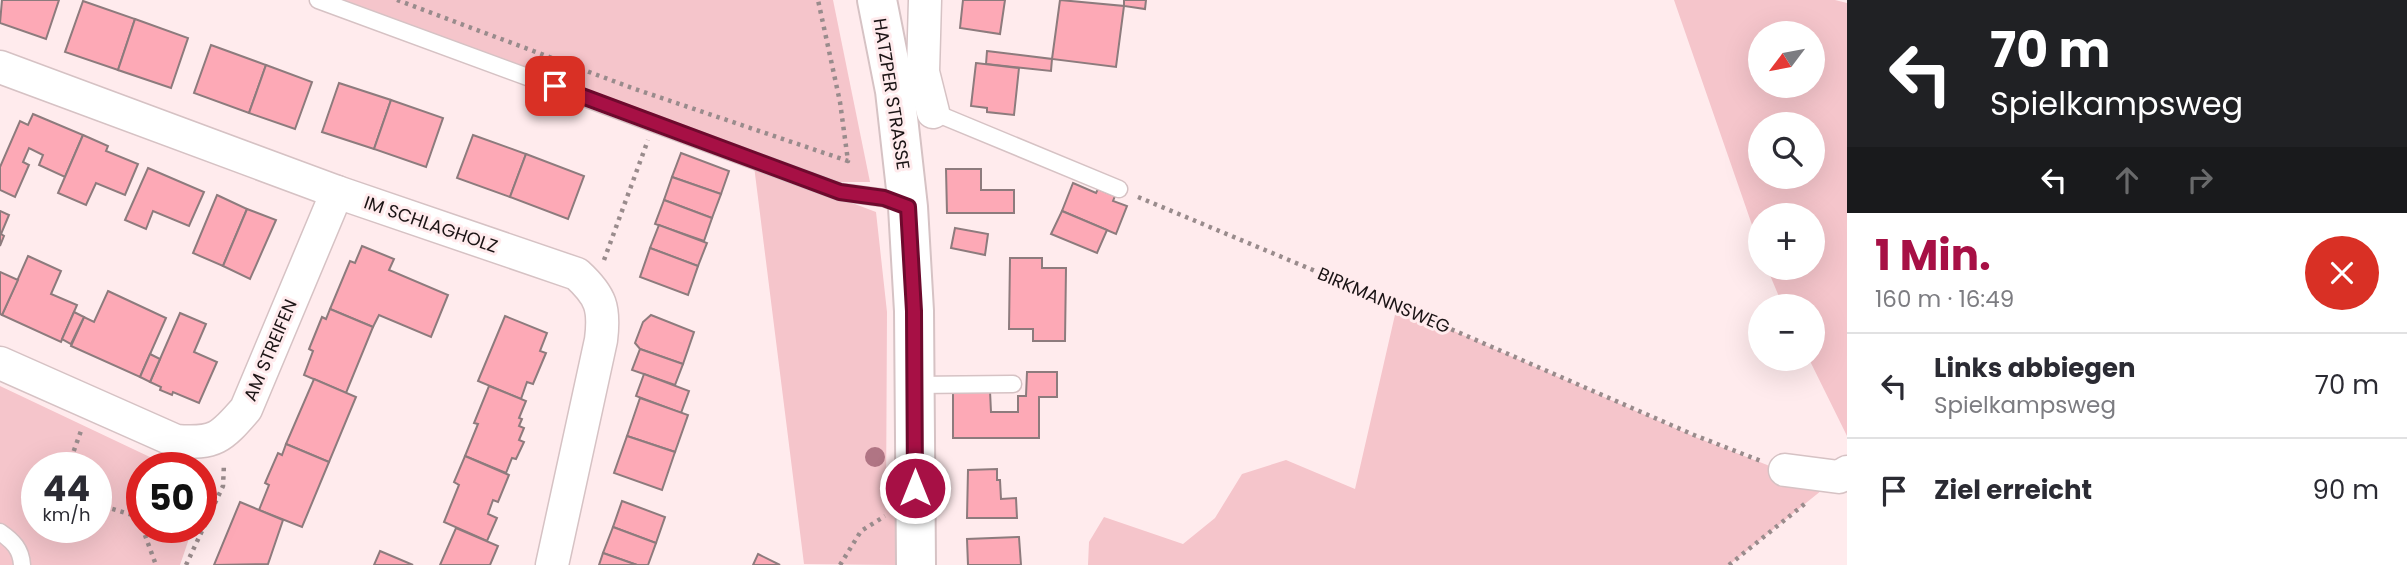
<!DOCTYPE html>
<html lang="de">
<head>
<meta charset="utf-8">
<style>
  :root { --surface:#fff; --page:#f7f7f7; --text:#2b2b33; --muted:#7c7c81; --line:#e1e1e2; --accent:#a71045 }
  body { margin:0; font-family:Poppins,sans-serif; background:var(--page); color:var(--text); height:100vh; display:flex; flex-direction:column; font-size:26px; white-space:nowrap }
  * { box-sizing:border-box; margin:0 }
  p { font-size:23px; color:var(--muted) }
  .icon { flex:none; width:38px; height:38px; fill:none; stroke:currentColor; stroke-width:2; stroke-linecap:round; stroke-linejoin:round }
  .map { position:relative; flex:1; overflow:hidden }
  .sheet { display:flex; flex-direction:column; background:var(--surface); width:560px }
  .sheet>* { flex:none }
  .guide { background:#202124; color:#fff; overflow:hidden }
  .needle { width:46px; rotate:238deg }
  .tools { position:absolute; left:1748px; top:21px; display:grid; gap:14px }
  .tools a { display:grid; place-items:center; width:77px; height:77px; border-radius:50%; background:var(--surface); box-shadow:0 7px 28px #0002; font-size:35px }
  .speed { position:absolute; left:21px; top:452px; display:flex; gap:14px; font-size:35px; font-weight:700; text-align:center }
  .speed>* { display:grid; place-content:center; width:91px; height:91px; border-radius:50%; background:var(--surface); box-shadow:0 7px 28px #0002; line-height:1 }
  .speed small { font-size:18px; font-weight:400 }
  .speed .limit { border:10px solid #d22; background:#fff; color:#111 }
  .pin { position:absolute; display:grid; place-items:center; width:60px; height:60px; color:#fff; margin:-30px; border-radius:14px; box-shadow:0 4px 10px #0006 }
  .me { position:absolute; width:77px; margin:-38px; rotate:0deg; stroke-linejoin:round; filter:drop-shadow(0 0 5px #0008) }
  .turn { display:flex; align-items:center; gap:24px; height:147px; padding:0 28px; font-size:32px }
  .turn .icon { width:91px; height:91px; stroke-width:2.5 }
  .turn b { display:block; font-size:49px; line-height:60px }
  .lanes { display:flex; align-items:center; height:66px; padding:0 28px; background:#0003; justify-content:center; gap:35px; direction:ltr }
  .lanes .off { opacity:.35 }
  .round { display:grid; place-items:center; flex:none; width:74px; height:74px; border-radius:37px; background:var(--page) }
  .overview { display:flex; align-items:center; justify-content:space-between; height:119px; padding:0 28px }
  h1 { font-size:42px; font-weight:700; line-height:52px; color:var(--accent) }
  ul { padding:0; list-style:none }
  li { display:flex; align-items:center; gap:21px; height:105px; padding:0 28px; border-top:2px solid var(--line) }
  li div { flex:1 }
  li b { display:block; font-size:26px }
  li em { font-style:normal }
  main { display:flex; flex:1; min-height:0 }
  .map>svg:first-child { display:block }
  .green { fill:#f5c5cb; fill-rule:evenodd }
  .building { fill:#fda9b6; stroke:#8d7b7d; stroke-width:2 }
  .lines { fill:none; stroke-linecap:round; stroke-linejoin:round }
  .service-casing { stroke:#d6c2c4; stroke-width:19 }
  .minor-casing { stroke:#d6c2c4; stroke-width:35 }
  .secondary-casing { stroke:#d6c2c4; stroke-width:42 }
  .path { stroke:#998b8c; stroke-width:4.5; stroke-dasharray:3.5 5; stroke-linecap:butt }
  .service { stroke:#fff; stroke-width:16 }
  .minor { stroke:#fff; stroke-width:32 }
  .secondary { stroke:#fff; stroke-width:38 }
  .tree { fill:#b07584 }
  .route-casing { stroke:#6d0a2d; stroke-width:18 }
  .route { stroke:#a71045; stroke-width:12 }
  .labels { text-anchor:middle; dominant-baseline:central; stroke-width:6; stroke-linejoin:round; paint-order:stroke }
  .street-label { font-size:18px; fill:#1b1415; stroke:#ffebed }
</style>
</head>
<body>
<main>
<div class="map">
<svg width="1847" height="565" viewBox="0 0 1847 565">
  <rect width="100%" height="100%" fill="#ffebed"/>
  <g class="green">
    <polygon points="334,0 833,0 870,182 840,182"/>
    <path d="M1674,0H1835L1847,3V436L1809,359H1813V306H1783L1767,268H1813V215H1760V248ZM1813,33V86H1760V33ZM1813,124V177H1760V124Z"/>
    <polygon points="754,166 876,212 887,312 886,506 900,514 900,565 804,564"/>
    <polygon points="1397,306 1693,436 1785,472 1837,478 1729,565 1088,565 1089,542 1104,517 1183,544 1215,518 1242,474 1286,460 1355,489"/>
    <path d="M0,386L171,467H142V527H193L180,565H0ZM37,467H96V527H37Z"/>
  </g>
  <g class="building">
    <polygon points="2,0 59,0 46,39 0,23"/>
    <polygon points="963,0 1005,0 1000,34 960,28"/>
    <polygon points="1060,0 1124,6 1116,67 1052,59"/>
    <polygon points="1124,0 1146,0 1145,9 1124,6"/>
    <polygon points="83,1 135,19 118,70 65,52"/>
    <polygon points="135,19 188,38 171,88 118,70"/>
    <polygon points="211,45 266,65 249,113 194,93"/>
    <polygon points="987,51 1052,59 1051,71 986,64"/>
    <polygon points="976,63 1019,68 1014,115 987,112 987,108 971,106"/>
    <polygon points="266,65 312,82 295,129 249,113"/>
    <polygon points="339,83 391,100 374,149 322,132"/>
    <polygon points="391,100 443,118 426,167 374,149"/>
    <polygon points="33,114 83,135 65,177 39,165 43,155 29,148 23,162 29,165 15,197 0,190 0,167 20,121 28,125"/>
    <polygon points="83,135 108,146 106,151 138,164 125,195 96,183 86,205 58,193"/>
    <polygon points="473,135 526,154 510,197 457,178"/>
    <polygon points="681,153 729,171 721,194 672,177"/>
    <polygon points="526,154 584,176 568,219 510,197"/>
    <polygon points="148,168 204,192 189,226 153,211 146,229 125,220"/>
    <polygon points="946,169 981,169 981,190 1014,190 1014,213 947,213"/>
    <polygon points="672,177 721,194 712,218 664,200"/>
    <polygon points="1073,183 1096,193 1098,189 1115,196 1113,201 1127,206 1116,234 1062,211"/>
    <polygon points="217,195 247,209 223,266 193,253"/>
    <polygon points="664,200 712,218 704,241 655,224"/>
    <polygon points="247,209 276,220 250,279 223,266"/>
    <polygon points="0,211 9,215 1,234 4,236 0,246"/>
    <polygon points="1062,211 1107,230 1097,253 1051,234"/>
    <polygon points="659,225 707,243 698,266 650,248"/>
    <polygon points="955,228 988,234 985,255 951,248"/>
    <polygon points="362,246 394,259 389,270 448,295 431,337 379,315 373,327 330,309 350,261 355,263"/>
    <polygon points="650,248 698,266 688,295 640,277"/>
    <polygon points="28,256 61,271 51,294 77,305 61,342 2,315"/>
    <polygon points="1010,258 1042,258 1042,268 1066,268 1065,341 1033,341 1033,329 1009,329"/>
    <polygon points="0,272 18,280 2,315 0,314"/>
    <polygon points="108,291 166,318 140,377 71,346 84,317 94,322"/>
    <polygon points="330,309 373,327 346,393 304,375 313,351 309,349 322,317 326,319"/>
    <polygon points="74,312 84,317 71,344 62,339"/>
    <polygon points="180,313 206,324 194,352 217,362 199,403 173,392 172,395 160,390 161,387 150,382"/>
    <polygon points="651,315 694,332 683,364 640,349 635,343 643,322"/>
    <polygon points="505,316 547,333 540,351 546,353 533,384 527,382 521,399 478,381"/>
    <polygon points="640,349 683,364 675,385 632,370"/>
    <polygon points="150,354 160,359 150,382 140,377"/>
    <polygon points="1027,372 1057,372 1057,397 1039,397 1039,438 953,438 953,391 990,391 991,412 1018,412 1018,396 1026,396"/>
    <polygon points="644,374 689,391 681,413 636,396"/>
    <polygon points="314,379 356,397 329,462 286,444"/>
    <polygon points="489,386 526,401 519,418 522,419 519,426 524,428 519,440 524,442 516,459 512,458 506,473 465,456 478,424 474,423"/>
    <polygon points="640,398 688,415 675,452 627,436"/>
    <polygon points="627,436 675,452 662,490 614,473"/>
    <polygon points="286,444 329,462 302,527 259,510 269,485 265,483 278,453 282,455"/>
    <polygon points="465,456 509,475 498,502 493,500 488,514 497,518 487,541 444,522 459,485 454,482"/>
    <polygon points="997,469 997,480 1000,480 1001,499 1016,498 1017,518 967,518 968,470"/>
    <polygon points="622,501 665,517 656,543 613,527"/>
    <polygon points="240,502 283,520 268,564 214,565"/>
    <polygon points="613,527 656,543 648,565 637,565 603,553"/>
    <polygon points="456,528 498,546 490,565 440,565"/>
    <polygon points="1019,537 1021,565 968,565 967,539"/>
    <polygon points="380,551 413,565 374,565"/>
    <polygon points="603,553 637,565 599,565"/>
    <polygon points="758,554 780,565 753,565"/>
  </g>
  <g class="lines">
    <defs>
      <g id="service">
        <polyline points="318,0 840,192 884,198 906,206"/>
        <polyline points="933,112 1119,189"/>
        <polyline points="915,385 1013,384"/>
        <path d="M0,532C13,541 21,549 22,565"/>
      </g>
      <g id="minor">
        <polyline points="925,0 923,72 933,112"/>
        <path d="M0,67L337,192L577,274C601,296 605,308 601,340L552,565"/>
        <path d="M0,363L176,441C215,444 221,438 246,409L337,192"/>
        <polyline points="1785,470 1839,477 1847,472"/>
      </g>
      <polyline id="secondary" points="877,0 895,91 908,207 914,311 916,565"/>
    </defs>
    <use href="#service" class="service-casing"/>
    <use href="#minor" class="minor-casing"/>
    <use href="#secondary" class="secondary-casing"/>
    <g class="path">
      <polyline points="397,0 632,88 848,161 840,102 818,0"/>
      <polyline points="1138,197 1368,293 1694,435 1761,461"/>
      <polyline points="604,260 648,140"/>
      <polyline points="68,467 82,428"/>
      <polyline points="96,504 139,517 142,526"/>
      <polyline points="142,527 156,565"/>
      <polyline points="186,565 223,486 224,464"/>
      <polyline points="840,565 861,531 885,516"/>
      <polyline points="1729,565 1807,502"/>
    </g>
    <use href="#service" class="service"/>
    <use href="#minor" class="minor"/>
    <use href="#secondary" class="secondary"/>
  </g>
  <circle class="tree" cx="875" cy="457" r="10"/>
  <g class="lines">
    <defs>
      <polyline id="route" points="555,86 840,192 884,198 908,207 914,311 915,488"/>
    </defs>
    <use href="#route" class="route-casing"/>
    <use href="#route" class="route"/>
  </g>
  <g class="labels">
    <g class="street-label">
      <text transform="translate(892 94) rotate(81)">HATZPER STRASSE</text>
      <text transform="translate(431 224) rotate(19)">IM SCHLAGHOLZ</text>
      <text transform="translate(1384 300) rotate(23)">BIRKMANNSWEG</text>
      <text transform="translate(270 350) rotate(-67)">AM STREIFEN</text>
    </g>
  </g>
</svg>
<div class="tools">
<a><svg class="needle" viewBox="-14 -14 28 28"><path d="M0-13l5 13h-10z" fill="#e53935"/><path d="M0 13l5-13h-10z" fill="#7c7c81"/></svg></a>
<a><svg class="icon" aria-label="search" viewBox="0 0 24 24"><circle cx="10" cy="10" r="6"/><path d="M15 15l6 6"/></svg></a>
<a>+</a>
<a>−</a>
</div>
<div class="speed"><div>44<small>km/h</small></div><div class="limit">50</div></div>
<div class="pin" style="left:555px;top:86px;background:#d93025"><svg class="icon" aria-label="arrive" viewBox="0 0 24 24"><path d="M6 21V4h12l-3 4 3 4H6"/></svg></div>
<svg class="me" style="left:915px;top:488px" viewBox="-20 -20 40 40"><circle r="17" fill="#a71045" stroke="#fff" stroke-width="3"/><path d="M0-11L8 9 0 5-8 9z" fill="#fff"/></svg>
</div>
<section class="sheet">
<div class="guide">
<div class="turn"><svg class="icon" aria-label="left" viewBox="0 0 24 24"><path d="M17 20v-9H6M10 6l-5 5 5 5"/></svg><div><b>70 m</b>Spielkampsweg</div></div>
<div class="lanes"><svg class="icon" aria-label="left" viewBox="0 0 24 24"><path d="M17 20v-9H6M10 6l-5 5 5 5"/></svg><svg class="icon off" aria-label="ahead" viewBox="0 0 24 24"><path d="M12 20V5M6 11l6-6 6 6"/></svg><svg class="icon off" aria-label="right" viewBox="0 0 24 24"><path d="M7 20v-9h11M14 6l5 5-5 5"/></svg></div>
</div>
<div class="overview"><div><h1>1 Min.</h1><p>160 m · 16:49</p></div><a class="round" style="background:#d93025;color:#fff"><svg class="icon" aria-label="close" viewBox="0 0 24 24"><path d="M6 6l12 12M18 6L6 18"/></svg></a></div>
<ul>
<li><svg class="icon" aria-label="left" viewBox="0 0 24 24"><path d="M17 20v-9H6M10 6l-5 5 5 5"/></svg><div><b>Links abbiegen</b><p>Spielkampsweg</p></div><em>70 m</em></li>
<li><svg class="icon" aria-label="arrive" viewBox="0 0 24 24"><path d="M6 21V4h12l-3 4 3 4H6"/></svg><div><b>Ziel erreicht</b></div><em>90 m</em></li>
</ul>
</section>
</main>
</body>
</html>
